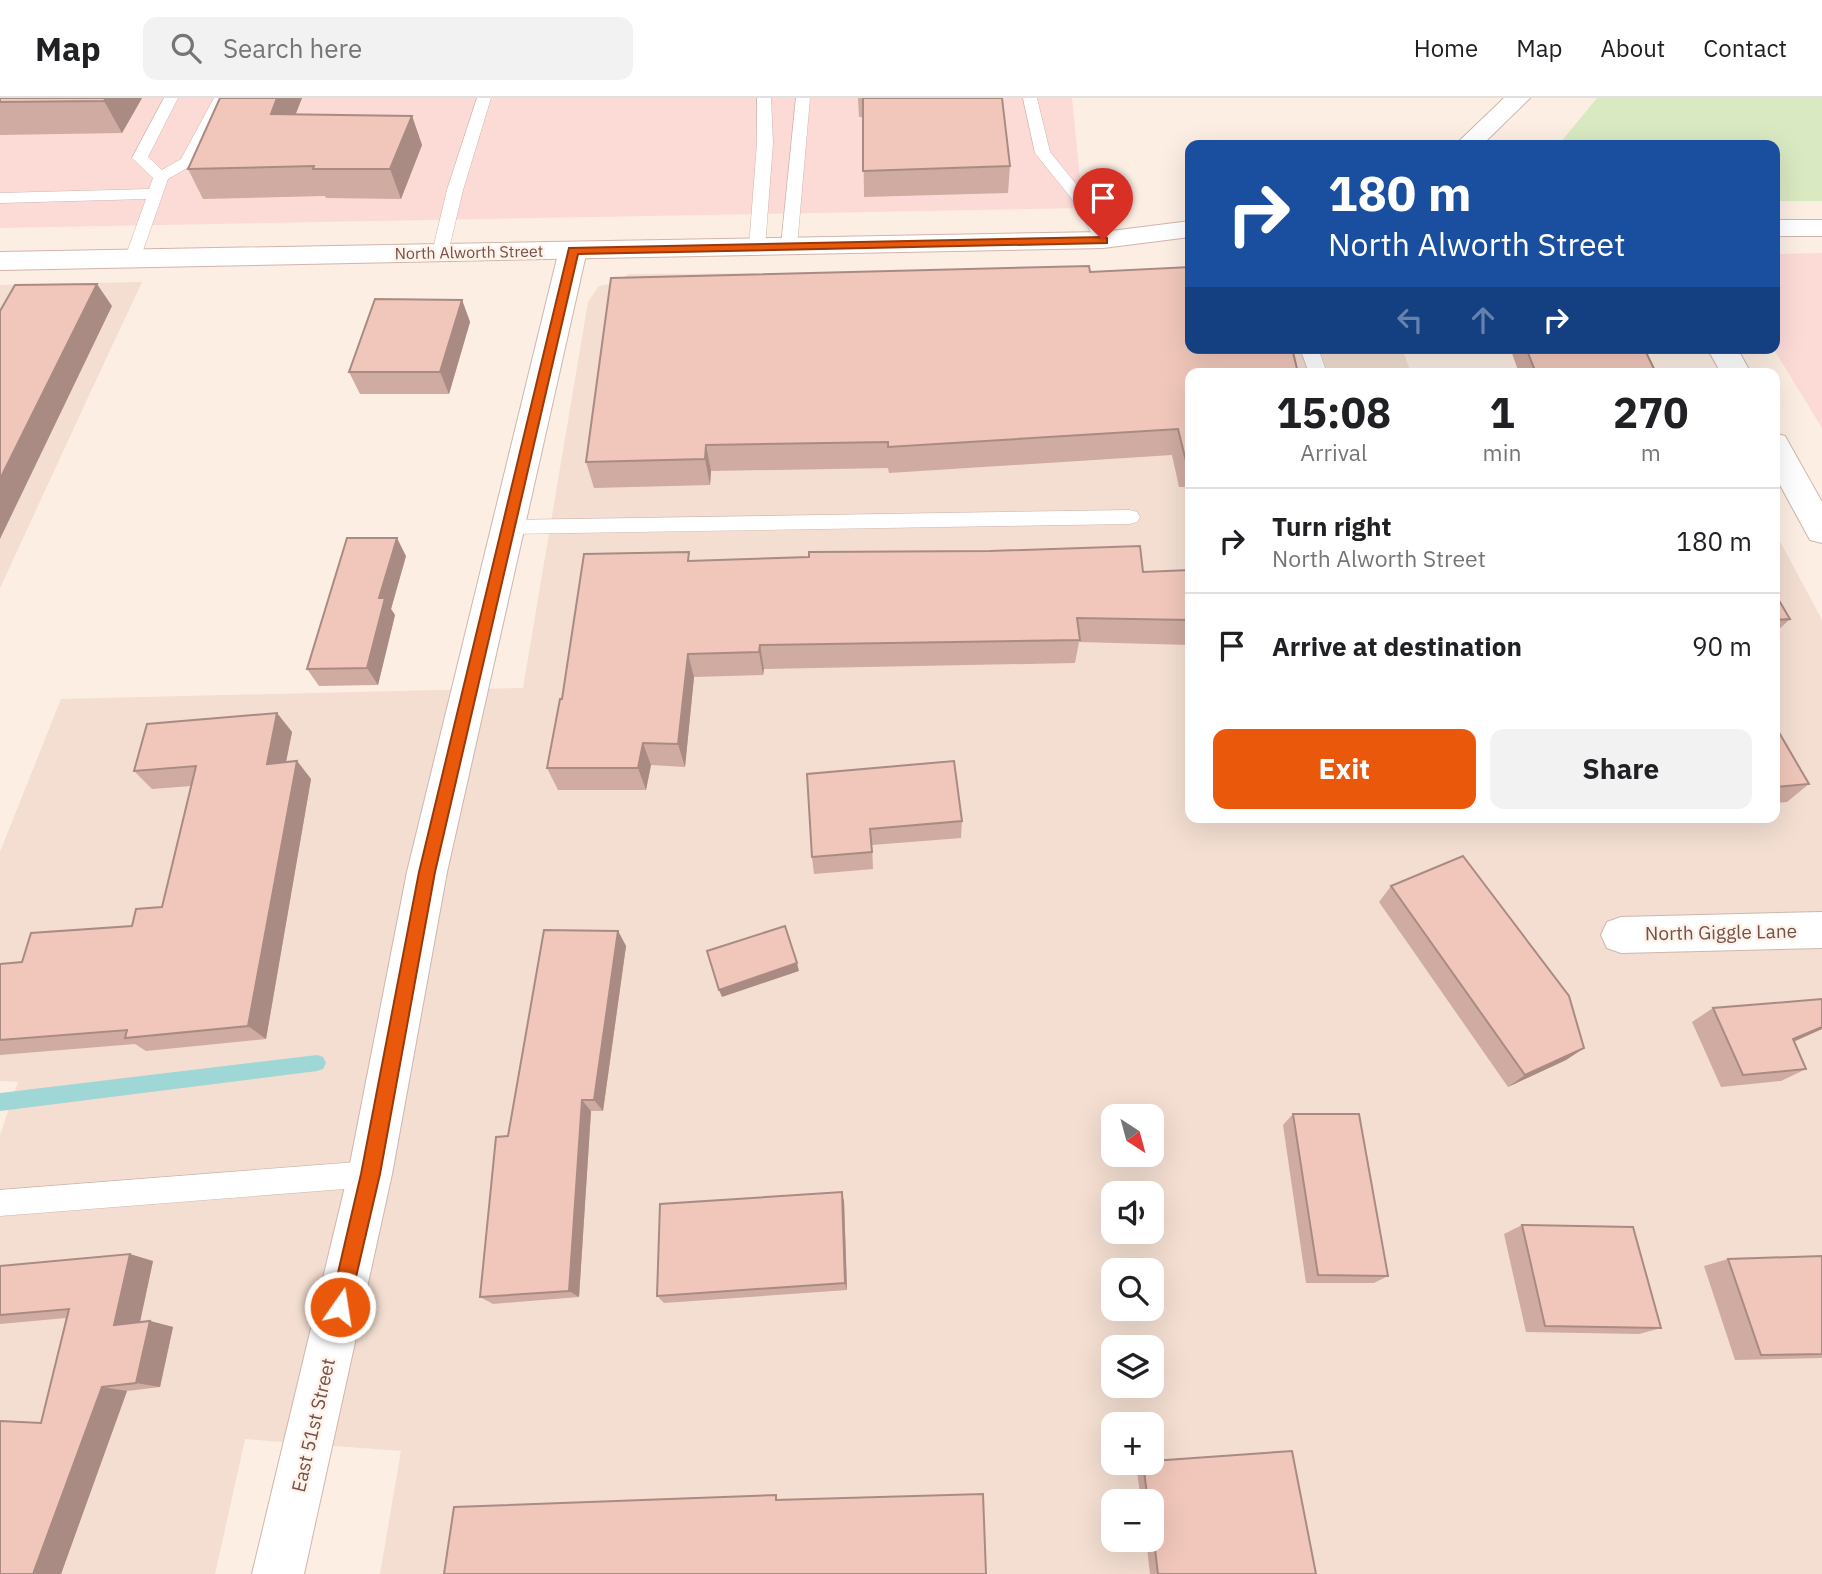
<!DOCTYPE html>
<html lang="en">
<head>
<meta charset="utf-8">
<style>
  :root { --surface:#fff; --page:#f2f2f2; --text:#202124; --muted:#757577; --line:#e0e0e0; --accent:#ea580c }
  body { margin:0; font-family:"IBM Plex Sans",sans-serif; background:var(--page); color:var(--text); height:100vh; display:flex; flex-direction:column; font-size:26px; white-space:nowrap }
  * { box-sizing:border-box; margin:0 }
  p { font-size:23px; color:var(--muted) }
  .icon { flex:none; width:38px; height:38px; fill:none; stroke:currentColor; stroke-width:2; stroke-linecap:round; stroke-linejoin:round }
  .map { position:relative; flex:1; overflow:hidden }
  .details { position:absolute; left:1185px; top:270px; width:595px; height:455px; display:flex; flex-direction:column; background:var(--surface); border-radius:14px; box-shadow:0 7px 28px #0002 }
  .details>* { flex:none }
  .guide { position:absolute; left:1185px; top:42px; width:595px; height:214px; border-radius:14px; box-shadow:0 7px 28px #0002; background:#1a4fa0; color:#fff; overflow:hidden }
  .needle { width:46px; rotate:144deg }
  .controls { position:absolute; left:1101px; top:1006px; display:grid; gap:14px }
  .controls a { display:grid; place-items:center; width:63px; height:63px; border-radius:14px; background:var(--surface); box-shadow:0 7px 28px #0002; font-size:35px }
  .pin { position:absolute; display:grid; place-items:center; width:60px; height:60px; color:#fff; margin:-72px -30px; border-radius:50% 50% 50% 0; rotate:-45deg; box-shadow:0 0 7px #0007 }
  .pin .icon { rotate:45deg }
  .me { position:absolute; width:77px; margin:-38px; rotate:13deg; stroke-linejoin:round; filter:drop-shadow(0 0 5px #0008) }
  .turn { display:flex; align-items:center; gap:24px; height:147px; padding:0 28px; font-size:32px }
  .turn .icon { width:91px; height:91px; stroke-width:2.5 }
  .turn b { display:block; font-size:49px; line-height:60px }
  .lanes { display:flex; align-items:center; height:66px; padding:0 28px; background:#0003; justify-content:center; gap:35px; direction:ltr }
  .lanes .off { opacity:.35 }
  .eta { display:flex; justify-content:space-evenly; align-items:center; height:119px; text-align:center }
  .eta b { font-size:42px; font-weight:700; line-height:49px }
  .button { display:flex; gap:14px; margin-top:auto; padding:14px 28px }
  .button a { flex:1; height:80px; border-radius:14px; background:var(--accent); color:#fff; font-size:28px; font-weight:700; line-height:80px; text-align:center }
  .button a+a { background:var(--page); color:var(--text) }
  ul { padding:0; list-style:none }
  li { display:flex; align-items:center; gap:21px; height:105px; padding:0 28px; border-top:2px solid var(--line) }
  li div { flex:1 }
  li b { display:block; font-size:26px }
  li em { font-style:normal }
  header { display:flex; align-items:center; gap:42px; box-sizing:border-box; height:98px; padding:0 35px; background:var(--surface); border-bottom:2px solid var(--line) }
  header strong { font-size:33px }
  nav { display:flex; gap:38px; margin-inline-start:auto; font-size:24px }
  .search { width:490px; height:63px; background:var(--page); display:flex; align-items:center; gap:18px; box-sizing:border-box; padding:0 24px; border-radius:14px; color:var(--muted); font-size:26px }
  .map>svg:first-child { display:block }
  .residential { fill:#f3ded1; fill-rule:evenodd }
  .commercial { fill:#fcdbd7 }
  .green { fill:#d9e9c2 }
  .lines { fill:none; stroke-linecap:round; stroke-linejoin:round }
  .stream { fill:#9ed7d5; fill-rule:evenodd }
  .lane-casing { stroke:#cfb6ad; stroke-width:1 }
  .street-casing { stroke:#cfb6ad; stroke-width:2 }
  .secondary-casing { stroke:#d2b4aa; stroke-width:2 }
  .lane { fill:#fff; fill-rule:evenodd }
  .street { fill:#fff; fill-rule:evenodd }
  .secondary { fill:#fff; fill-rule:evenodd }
  .wall { fill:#cfaba1 }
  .shaded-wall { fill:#a98b83 }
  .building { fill:#f1c7bb; stroke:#a98b83; stroke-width:2 }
  .route { fill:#ea580c; stroke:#983908; stroke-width:2 }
  .labels { text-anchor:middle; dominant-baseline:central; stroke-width:5; stroke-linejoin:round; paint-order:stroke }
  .far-street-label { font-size:16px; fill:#745149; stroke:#fff2e9 }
  .street-label { font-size:19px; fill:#745149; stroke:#fff2e9 }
</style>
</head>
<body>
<header>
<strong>Map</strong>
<div class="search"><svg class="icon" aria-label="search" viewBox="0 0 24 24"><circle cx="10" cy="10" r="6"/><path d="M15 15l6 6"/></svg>Search here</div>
<nav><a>Home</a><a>Map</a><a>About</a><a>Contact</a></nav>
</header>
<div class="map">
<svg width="1822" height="1476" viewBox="0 0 1822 1476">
  <rect width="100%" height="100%" fill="#fceee3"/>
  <g class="residential">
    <path d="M1115,173L1190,250H1402L1411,275H1190V719H1774L1775,434L1822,522V1476H380L401,1353L245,1341L215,1476H0V1037L18,984L0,983V754L61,601L523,590L588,204L599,188L620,184L628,176ZM1113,1018H1152V1057H1113ZM1113,1096H1152V1134H1113ZM1113,1172H1152V1211H1113ZM1113,1250H1152V1288H1113ZM1113,1326H1152V1365H1113ZM1113,1404H1152V1442H1113Z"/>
    <polygon points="142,184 90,295 0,490 0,187"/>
  </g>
  <g class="commercial">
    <polygon points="10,0 1072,0 1083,110 0,130 0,15"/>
    <polygon points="1822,155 1822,330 1773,250 1775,156"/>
  </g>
  <polygon class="green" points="1597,0 1822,0 1822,103 1775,103 1774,47 1564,47 1560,45"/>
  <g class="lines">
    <polygon class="stream" points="317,957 323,959 326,965 323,971 317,973 0,1013 0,995"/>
    <defs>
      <g id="lane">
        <polygon points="164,0 178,0 148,59 162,72 181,61 214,0 228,0 215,29 192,67 168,81 139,164 127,164 125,160 146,101 0,105 0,95 149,91 153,80 132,60"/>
        <polygon points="477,0 491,0 463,92 448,155 440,160 432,155 447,92"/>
        <polygon points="757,0 771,0 773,45 765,149 757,154 749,149 757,45"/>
        <polygon points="796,0 810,0 797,148 789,153 781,148"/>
        <polygon points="1023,0 1037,0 1050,54 1089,102 1111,142 1109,146 1097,146 1076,106 1035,55"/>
        <polygon points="1300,250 1318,250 1327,275 1309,275"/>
        <polygon points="1130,412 1137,414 1140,419 1137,424 1130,426 508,436 501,434 498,429 501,424 508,422"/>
        <polygon points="370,1063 379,1067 383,1076 379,1085 370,1089 0,1118 0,1092"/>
      </g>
      <g id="street">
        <rect x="1774" y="122" width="48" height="16"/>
        <polygon points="573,144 583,146 587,152 447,774 392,1076 304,1476 252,1476 348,1076 407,774 559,152 563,146"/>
        <polygon points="1707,250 1737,250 1751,275 1721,275"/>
        <polygon points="1774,335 1785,338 1822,404 1822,445 1810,442 1774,376"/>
        <polygon points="1822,814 1822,850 1621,855 1607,850 1601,837 1607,824 1621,819"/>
      </g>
      <g id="secondary">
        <polygon points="1504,0 1530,0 1482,47 1455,47"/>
        <polygon points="1190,123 1190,139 1103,150 0,172 0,154 1103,134"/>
      </g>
    </defs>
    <use href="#lane" class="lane-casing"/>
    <use href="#street" class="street-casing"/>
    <use href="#secondary" class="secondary-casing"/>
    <use href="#lane" class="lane"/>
    <use href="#street" class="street"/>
    <use href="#secondary" class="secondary"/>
  </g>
  <g class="wall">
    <polygon points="0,0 142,0 122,35 0,37"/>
    <polygon points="302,0 295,17 412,18 422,47 401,101 326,100 325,98 203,101 188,71"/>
    <polygon points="858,0 1002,0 1010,68 1008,95 864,99 863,19 859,19"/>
    <polygon points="1090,174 1190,275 1190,389 1179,389 1172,357 889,375 888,370 711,373 710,387 594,390 586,364"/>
    <polygon points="462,202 470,224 449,296 360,296 349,274"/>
    <polygon points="1510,250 1644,250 1656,275 1519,275"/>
    <polygon points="406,458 391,511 395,517 378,587 319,588 307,571"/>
    <polygon points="691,463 1143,474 1190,472 1190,547 1079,544 1075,565 764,571 763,577 694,579 685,669 651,667 646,692 558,692 547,670 562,601"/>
    <polygon points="1774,494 1790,521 1774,536"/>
    <polygon points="277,615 292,634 286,664 297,663 311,681 266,941 146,953 135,946 0,957 0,866 22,864 132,828 162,809 191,688 152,691 134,673"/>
    <polygon points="1774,626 1809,686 1787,704 1774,705"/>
    <polygon points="807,676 962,723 961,740 872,747 873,771 814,776 812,759"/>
    <polygon points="1391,788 1584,950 1566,962 1508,989 1379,804"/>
    <polygon points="618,833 626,848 603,1013 591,1013 579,1199 493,1206 480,1199 508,1038"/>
    <polygon points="1822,901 1822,931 1794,944 1806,971 1781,983 1721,989 1692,924 1713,910"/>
    <polygon points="1293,1016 1388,1178 1374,1185 1306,1185 1283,1027"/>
    <polygon points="844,1103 847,1192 664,1205 657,1198"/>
    <polygon points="1522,1127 1661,1230 1639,1236 1526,1234 1504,1136"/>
    <polygon points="1822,1158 1822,1260 1735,1262 1704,1168 1728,1161"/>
    <polygon points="153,1163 140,1224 150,1223 173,1229 160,1289 127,1293 61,1476 0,1476 41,1325 66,1220 0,1226 0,1168"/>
    <polygon points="1136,1365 1152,1365 1316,1476 1150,1476 1146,1442 1152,1442 1152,1404 1141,1404"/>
  </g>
  <g class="shaded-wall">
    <polygon points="106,0 142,0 122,35 104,3"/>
    <polygon points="277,0 302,0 284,46 271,16"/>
    <polygon points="412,18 422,47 401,101 390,71"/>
    <polygon points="97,186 112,208 0,441 0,381"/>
    <polygon points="462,202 470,224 449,296 440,274"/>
    <polygon points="706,347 711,373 710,387 705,361"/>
    <polygon points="397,440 406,458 391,511 395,517 378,587 367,570 379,500"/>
    <polygon points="760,547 764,571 763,577 759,554"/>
    <polygon points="688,556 694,579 685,669 678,646"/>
    <polygon points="277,615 292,634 282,684 267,666"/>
    <polygon points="643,645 651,667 646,692 638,670"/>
    <polygon points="297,663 311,681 266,941 248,928"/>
    <polygon points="618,833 626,848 603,1013 594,1002"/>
    <polygon points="797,865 799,873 722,899 719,892"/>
    <polygon points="1822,929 1822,931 1769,954 1793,941"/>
    <polygon points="1584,950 1566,962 1508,989 1525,977"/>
    <polygon points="582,1002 591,1013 579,1199 569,1193"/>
    <polygon points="842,1094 844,1103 847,1192 845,1185"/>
    <polygon points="130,1156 153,1163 138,1233 114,1227"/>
    <polygon points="150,1223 173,1229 160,1289 136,1285"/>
    <polygon points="102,1289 127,1293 61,1476 33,1476"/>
  </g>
  <g class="building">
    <polygon points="0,0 106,0 104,3 0,4"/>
    <polygon points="220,0 277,0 271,16 412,18 390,71 313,71 314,68 188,71"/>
    <polygon points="863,0 1002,0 1010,68 863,73"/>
    <polygon points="1089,168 1090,174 1190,169 1190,250 1292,250 1298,275 1190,275 1190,363 1186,363 1178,331 888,349 888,344 706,347 705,361 586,364 611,180"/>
    <polygon points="97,186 0,381 0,213 15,187"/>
    <polygon points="375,201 462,202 440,274 349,274"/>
    <polygon points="1526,250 1644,250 1656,275 1536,275"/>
    <polygon points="347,440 397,440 379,500 385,500 367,570 307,571"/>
    <polygon points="1140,448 1143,474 1190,472 1190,522 1077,520 1080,542 760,547 759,554 688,556 678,646 643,645 638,670 547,670 560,601 562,601 584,456 689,454 688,463 809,459 809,454 990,453"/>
    <polygon points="1774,494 1790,521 1774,522"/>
    <polygon points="277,615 267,666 297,663 248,928 125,940 127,932 0,942 0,866 22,864 31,835 132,828 136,811 162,809 196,668 134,673 147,626"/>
    <polygon points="1774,626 1809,686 1774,689"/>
    <polygon points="954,663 962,723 870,731 872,754 812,759 807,676"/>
    <polygon points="1463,758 1569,898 1584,950 1525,977 1391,788"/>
    <polygon points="785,828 797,865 719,892 707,853"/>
    <polygon points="544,832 618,833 594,1002 582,1002 569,1193 480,1199 496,1039 508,1038"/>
    <polygon points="1822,901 1822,929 1793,941 1806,971 1743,977 1713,910"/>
    <polygon points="1293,1016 1359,1016 1388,1178 1318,1177"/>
    <polygon points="842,1094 845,1185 657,1198 660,1106"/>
    <polygon points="1522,1127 1633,1129 1661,1230 1545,1228"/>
    <polygon points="130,1156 114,1227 150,1223 136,1285 102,1289 33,1476 0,1476 0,1323 41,1325 69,1211 0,1217 0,1168"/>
    <polygon points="1822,1158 1822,1256 1761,1257 1728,1161"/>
    <polygon points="1292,1353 1316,1476 1158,1476 1152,1426 1152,1404 1148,1404 1143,1365 1152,1365 1152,1363"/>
    <polygon points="983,1396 986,1476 444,1476 454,1409 776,1397 776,1402"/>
  </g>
  <polygon class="route" points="1103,139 1107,140 1107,145 578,156 435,774 380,1076 349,1209 347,1216 340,1219 333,1216 330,1209 361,1076 419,774 569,150"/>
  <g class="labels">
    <g class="far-street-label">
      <text transform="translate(469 154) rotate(-1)">North Alworth Street</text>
    </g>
    <g class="street-label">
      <text transform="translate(1721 834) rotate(-1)">North Giggle Lane</text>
      <text transform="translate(313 1327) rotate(-77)">East 51st Street</text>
    </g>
  </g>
</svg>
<div class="controls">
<a><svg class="needle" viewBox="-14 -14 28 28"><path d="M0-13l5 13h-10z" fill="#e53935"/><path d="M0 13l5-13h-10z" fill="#757577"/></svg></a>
<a><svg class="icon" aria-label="sound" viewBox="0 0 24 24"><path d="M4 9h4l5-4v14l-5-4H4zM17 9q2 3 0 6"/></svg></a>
<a><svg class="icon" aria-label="search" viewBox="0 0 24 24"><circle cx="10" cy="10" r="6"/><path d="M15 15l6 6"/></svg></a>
<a><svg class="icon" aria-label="layers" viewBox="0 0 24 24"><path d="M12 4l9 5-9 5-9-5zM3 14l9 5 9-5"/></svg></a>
<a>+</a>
<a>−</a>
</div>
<div class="pin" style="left:1103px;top:142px;background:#d93025"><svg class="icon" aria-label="arrive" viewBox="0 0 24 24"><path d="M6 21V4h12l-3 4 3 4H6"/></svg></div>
<svg class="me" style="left:340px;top:1209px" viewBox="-20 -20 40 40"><circle r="17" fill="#ea580c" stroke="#fff" stroke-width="3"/><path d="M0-11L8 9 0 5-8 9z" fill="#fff"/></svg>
<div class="guide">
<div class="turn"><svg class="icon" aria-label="right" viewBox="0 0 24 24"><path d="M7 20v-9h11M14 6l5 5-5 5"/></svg><div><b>180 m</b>North Alworth Street</div></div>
<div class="lanes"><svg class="icon off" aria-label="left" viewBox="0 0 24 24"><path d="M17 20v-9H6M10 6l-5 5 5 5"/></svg><svg class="icon off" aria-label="ahead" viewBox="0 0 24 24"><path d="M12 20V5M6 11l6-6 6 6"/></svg><svg class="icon" aria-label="right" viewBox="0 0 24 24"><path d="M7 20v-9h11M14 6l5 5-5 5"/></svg></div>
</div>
<section class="details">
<div class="eta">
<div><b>15:08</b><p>Arrival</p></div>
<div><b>1</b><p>min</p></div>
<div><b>270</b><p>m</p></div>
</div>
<ul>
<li><svg class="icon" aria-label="right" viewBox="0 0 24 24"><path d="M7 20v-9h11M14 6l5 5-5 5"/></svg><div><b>Turn right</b><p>North Alworth Street</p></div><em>180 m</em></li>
<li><svg class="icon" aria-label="arrive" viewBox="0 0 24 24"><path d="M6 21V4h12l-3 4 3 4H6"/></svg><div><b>Arrive at destination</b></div><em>90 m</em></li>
</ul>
<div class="button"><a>Exit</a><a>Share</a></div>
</section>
</div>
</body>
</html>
